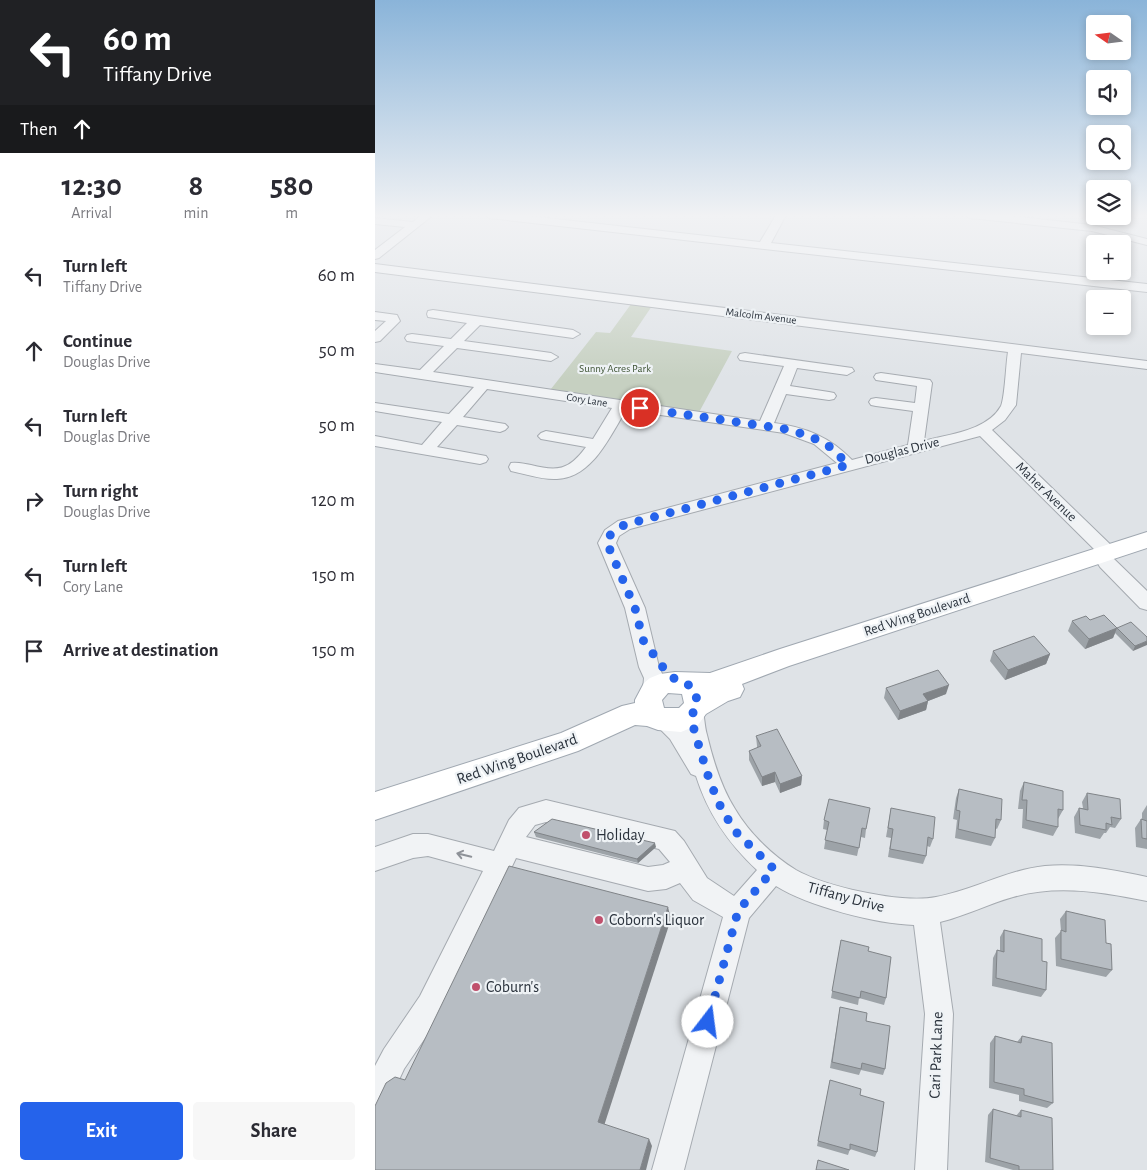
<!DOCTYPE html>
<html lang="en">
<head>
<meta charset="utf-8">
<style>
  :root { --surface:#fff; --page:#f7f7f7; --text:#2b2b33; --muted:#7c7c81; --accent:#2563eb }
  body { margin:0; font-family:"Alegreya Sans",sans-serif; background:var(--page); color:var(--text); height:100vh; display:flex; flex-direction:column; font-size:19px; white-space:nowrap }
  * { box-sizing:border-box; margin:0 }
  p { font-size:16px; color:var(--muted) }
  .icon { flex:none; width:28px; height:28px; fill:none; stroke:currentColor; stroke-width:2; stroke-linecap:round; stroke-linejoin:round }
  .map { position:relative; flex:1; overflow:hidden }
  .panel { display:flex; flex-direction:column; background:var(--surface); width:375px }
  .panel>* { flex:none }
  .top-card { background:#202124; color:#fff; overflow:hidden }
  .needle { width:32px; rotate:284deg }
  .tools { position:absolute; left:711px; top:15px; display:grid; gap:10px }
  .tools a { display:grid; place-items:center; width:45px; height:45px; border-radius:5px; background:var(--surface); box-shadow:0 2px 8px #0003; font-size:25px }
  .pin { position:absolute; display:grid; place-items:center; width:42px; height:42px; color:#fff; margin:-21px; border:2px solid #fff; border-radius:50%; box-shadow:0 1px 5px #0007 }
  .me { position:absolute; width:55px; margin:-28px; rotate:15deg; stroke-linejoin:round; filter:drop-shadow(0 0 4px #0008) }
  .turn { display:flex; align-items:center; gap:18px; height:105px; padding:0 20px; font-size:22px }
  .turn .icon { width:65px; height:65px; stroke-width:2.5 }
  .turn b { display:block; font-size:35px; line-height:42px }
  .then { display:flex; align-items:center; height:48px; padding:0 20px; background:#0003; gap:10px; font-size:19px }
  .eta { display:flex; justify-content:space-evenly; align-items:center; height:85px; text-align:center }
  .eta b { font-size:30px; font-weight:700; line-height:35px }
  .button { display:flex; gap:10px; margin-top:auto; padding:10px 20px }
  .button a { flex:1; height:58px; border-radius:5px; background:var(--accent); color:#fff; font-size:20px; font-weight:700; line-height:58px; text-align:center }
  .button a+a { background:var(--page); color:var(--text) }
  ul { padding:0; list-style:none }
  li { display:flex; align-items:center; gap:15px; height:75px; padding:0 20px }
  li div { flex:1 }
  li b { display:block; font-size:19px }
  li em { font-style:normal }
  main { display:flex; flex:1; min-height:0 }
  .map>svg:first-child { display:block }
  .green { fill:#c6d0c1 }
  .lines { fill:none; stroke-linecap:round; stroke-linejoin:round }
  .minor-casing { stroke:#a5aab0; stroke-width:2 }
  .major-casing { stroke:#a0a8b1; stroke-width:2 }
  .minor { fill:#f1f3f5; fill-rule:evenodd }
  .major { fill:#fff; fill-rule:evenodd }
  .wall { fill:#9da3a8 }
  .shaded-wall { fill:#808488 }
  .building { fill:#b7bdc3; stroke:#808488 }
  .oneway { stroke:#8e9298 }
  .route { stroke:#2563eb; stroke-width:9; stroke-dasharray:0 16.2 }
  .poi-dot { fill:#c0506c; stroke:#eef2f5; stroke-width:2 }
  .labels { text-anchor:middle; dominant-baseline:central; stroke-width:4.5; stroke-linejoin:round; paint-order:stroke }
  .far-street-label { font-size:11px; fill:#2a323c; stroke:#eef2f5 }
  .far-park-label { font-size:11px; fill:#415638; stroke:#eef2f5 }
  .street-label { font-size:14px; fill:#2a323c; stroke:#eef2f5 }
  .near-street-label { font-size:16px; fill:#2a323c; stroke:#eef2f5 }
  .near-poi-label { font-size:16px; fill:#2a323c; stroke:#eef2f5; text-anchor:start }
</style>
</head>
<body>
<main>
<section class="panel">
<div class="top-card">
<div class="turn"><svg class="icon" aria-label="left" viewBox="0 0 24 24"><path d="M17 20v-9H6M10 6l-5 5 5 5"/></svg><div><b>60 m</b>Tiffany Drive</div></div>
<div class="then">Then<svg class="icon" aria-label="ahead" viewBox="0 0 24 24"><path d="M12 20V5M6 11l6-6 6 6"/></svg></div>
</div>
<div class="eta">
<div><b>12:30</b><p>Arrival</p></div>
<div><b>8</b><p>min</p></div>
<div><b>580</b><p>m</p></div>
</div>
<ul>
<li><svg class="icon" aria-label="left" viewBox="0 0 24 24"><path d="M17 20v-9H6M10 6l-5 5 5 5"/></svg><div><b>Turn left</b><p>Tiffany Drive</p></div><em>60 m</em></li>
<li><svg class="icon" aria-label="ahead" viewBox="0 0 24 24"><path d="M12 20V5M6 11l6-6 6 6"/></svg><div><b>Continue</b><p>Douglas Drive</p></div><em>50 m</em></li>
<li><svg class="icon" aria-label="left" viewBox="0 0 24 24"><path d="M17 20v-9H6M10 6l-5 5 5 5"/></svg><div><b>Turn left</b><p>Douglas Drive</p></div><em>50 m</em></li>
<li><svg class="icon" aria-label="right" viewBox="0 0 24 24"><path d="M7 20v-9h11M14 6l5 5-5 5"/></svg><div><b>Turn right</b><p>Douglas Drive</p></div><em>120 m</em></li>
<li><svg class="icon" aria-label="left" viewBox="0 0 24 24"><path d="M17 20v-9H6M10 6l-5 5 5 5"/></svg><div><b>Turn left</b><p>Cory Lane</p></div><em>150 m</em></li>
<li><svg class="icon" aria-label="arrive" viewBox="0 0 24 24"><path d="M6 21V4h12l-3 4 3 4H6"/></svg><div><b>Arrive at destination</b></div><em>150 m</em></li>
</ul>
<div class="button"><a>Exit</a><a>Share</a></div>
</section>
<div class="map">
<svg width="772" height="1170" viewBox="0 0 772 1170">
  <rect width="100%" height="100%" fill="#dfe3e7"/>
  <polygon class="green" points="259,300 279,303 256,337 357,351 322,416 172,394 221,332 235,333"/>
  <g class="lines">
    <defs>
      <g id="minor">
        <polygon points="46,215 58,215 4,258 0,259 0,250 30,227 0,224 0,218 38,222"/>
        <polygon points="109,215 145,215 385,242 401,215 411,215 396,243 772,284 772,292 114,218"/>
        <polygon points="590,215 628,215 717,225 772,239 772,245 717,231 595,218"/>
        <path d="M0,264L772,361V369L646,353L641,405L630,420L617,430L740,549L743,553L738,558L772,591V610L765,608L725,567L722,562L727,557L605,436L255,529L244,536L241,543L270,608L284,667L289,678L290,690L286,696L279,699L272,696L268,690L269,678L264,667L250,608L223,543L230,530L243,521L462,463L439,444L409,433L251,410C235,436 217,478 182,479C167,480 151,474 136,471L134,467L136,463C143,462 149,464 156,465C183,472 194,470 211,447L166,439L163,436L166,433L171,431L218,439L237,408L112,389L88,417L130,424L133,427L130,430L125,432L82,425L62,447L111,456L113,459L111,462L105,464L0,446V436L47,445L67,422L0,411V403L74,414L99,387L0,372V364L45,370L69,346L32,341L30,338L32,335L37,334L76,339L92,323L53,317L52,314L53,311L58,310L198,330L205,334L198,338L105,325L89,341L176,353L183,357L176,361L82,348L58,372L385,421L409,366L365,360L363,357L365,354L370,353L477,368L479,371L472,375L422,368L415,386L454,392L459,393L461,396L459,399L454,400L411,394L399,423C430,427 455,437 477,460L533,445L538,411L501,406L496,405L494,402L496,399L501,398L540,403L542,386L501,380L499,377L501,374L506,373L555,380L557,383L549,441C574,434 612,431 626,406C630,397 631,363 633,352L0,272Z"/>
        <polygon points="0,312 22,315 25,321 5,341 0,342 0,331 11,321 0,320"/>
        <path d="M318,703L326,706C330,715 329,725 332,735C338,760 346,787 360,809C374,833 398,856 421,870C451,887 528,904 561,897C599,890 632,870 670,866C705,863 739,870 772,877V901C728,892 682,884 638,897C613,904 590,916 565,922L578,1014L572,1170H540L550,1014L539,925C501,924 433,906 401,886L374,918L309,1170H277L348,917L318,900L305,883L291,889L273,891L141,858L65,1016L29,1069L11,1108L0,1112V1066L9,1049L45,996L108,871L53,856L38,858L0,871V847L38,834H53L119,851L134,820L144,808L171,800L300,831L309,841L332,878L359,896L382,870C353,843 333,814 321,776L316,774L295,739L284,728L281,722L284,716C295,712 299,715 307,722V712L310,706ZM171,822L284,849L295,862L288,865L273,867L151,837L160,825Z"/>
      </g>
      <path id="major" d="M772,532V548L414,666L367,684L369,689L365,697L353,701L331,714L323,725L306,732L283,730L272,726L260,725L203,751L0,820V792L186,733L247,706L260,703V700L269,683L275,678L285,674L300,672L335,673L405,649ZM293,693L307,694L309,703L304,708H289L287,700Z"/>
    </defs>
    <use href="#minor" class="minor-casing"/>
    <use href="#major" class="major-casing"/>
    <use href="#minor" class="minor"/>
    <use href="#major" class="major"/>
  </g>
  <g class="wall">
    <polygon points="715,620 742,628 772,637 758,651 740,633 738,638 710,649 693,631 697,621"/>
    <polygon points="618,651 675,654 671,664 630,680 615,661"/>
    <polygon points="511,688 571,694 553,701 551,710 523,720 509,698"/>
    <polygon points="381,736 427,776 426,785 405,793 400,782 387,786 374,760 374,751 382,748 382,746"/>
    <polygon points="649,782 688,810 683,819 683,827 678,836 647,828 648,809 643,809 645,791"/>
    <polygon points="584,789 626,820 622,829 620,828 620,838 616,846 580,838 582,820 578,819 581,798"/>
    <polygon points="712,793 746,819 740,828 735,827 731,833 729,833 725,839 700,833 699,817 704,808 708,808 707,802"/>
    <polygon points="772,805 772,849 761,847 760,828 766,819 767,820 767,813"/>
    <polygon points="516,808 558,839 555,847 552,846 551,856 548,864 513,857 516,838 511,837"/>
    <polygon points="449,820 491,829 490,838 486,837 482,856 449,849 452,830 448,829"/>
    <polygon points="159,832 281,847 263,863 161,837"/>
    <polygon points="691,911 731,943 737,970 731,977 681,966 680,938 686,931 685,919"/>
    <polygon points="629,930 667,961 671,990 666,997 617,986 618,958 622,950 625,951 625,937"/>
    <polygon points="466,940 493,951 511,998 509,1005 484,998 483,1005 456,998"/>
    <polygon points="465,1007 491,1021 510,1069 508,1075 486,1070 484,1075 455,1068"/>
    <polygon points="620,1036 642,1042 647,1036 678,1103 672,1108 644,1101 644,1095 614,1088 615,1043"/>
    <polygon points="455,1080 485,1095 502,1152 500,1157 475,1149 473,1155 442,1146"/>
    <polygon points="618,1109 641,1116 646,1110 678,1170 638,1170 610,1162 613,1115"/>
  </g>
  <g class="shaded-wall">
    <polygon points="742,628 738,638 710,649 714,639"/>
    <polygon points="772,641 772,645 758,651 760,646"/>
    <polygon points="675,654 671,664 630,680 633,670"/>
    <polygon points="574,685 571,694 553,701 551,710 523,720 525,711 548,694"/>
    <polygon points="400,772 400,782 387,786 387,777"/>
    <polygon points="427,776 426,785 405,793 405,784"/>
    <polygon points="280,843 281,847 263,863 262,859"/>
    <polygon points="293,907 296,919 228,1129 223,1122"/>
    <polygon points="274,1139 277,1146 271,1170 265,1170"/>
  </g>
  <g class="building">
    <polygon points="729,615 742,628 714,639 697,621 711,616 715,620"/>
    <polygon points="756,622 772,637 772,641 760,646 742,628"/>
    <polygon points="659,636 675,654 633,670 618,651"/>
    <polygon points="563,670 574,685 548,694 553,701 525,711 511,688"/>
    <polygon points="402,729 427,776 405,784 400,772 387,777 374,751 386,746 381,736"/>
    <polygon points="649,782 688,791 688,810 683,809 683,827 651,820 652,800 647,800"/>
    <polygon points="584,789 627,799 626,820 621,819 620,838 583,829 585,811 581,810"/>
    <polygon points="712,793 745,799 746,819 736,817 737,825 731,823 731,830 705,825 704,808 713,810"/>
    <polygon points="454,799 495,808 491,829 487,828 484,848 450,840 454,822 449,820"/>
    <polygon points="516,808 560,817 558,839 553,837 551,856 515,849 518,829 513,828"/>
    <polygon points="177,819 280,843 262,859 159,832"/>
    <polygon points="766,819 772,821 772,839 767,838"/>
    <polygon points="134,866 293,907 223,1122 274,1139 265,1170 0,1170 0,1106 11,1083 20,1077 30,1080"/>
    <polygon points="691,911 730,920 731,943 736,944 737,970 686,959 686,930 691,932"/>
    <polygon points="629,930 667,939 667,961 672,962 671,990 621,978 622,950 629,952"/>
    <polygon points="466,940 494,947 493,951 516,957 511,998 486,991 485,998 457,991"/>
    <polygon points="465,1007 492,1013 491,1021 515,1026 510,1069 487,1063 486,1069 457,1062"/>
    <polygon points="620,1036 646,1043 647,1036 677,1043 678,1103 649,1095 649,1089 619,1082"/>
    <polygon points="455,1080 486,1089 485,1095 509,1102 502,1152 475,1144 475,1150 443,1141"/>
    <polygon points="618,1109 646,1117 646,1110 677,1118 678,1170 644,1170 644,1166 615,1158"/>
    <polygon points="443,1160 474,1170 441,1170"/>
  </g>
  <defs><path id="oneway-shaft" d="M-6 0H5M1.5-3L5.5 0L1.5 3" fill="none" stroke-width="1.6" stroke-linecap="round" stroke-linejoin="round" transform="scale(1.25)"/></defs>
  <use class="oneway" href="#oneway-shaft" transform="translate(89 855) rotate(-166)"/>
  <linearGradient id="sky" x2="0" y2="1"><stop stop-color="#8ab4d9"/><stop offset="0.57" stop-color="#f1f2f4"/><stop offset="1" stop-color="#f1f2f4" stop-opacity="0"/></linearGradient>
  <rect width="772" height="379" fill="url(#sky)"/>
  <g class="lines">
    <polyline class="route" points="265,408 410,429 435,436 457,448 473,465 249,525 234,536 232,543 260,608 268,640 290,670 302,681 312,684 318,688 321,693 322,706 318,712 319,730 335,782 347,810 361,832 399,869 363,911 333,1022"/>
  </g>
  <g class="poi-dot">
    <circle cx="211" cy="835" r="5"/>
    <circle cx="224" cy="920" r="5"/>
    <circle cx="101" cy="987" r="5"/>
  </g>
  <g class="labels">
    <g class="far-street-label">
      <text transform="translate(386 316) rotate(7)">Malcolm Avenue</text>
      <text transform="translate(212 400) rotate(9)">Cory Lane</text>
    </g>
    <g class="far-park-label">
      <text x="240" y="368">Sunny Acres Park</text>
    </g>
    <g class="street-label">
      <text transform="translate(527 451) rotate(-14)">Douglas Drive</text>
      <text transform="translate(671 492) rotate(44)">Maher Avenue</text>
      <text transform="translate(542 615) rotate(-18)">Red Wing Boulevard</text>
    </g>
    <g class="near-street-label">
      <text transform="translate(142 759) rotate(-19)">Red Wing Boulevard</text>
      <text transform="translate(471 897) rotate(15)">Tiffany Drive</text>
      <text transform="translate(561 1055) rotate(-88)">Cari Park Lane</text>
    </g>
    <g class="near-poi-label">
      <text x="221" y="835">Holiday</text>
      <text x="234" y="920">Coborn's Liquor</text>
      <text x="111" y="987">Coburn's</text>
    </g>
  </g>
</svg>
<div class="tools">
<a><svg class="needle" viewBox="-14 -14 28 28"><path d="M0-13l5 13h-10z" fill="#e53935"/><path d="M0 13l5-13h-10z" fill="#7c7c81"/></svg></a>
<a><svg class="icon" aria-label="sound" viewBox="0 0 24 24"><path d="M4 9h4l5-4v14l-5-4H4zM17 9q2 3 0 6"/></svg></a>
<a><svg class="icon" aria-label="search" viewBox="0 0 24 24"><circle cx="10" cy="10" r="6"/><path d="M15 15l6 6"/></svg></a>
<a><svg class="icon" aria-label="layers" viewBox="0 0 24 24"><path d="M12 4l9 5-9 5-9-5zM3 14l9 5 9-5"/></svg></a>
<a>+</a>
<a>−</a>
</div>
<div class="pin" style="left:265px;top:408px;background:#d93025"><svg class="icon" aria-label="arrive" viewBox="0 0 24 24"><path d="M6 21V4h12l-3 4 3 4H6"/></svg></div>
<svg class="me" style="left:333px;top:1022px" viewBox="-20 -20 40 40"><circle r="19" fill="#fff"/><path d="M0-13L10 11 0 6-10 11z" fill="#2563eb"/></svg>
</div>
</main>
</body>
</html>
